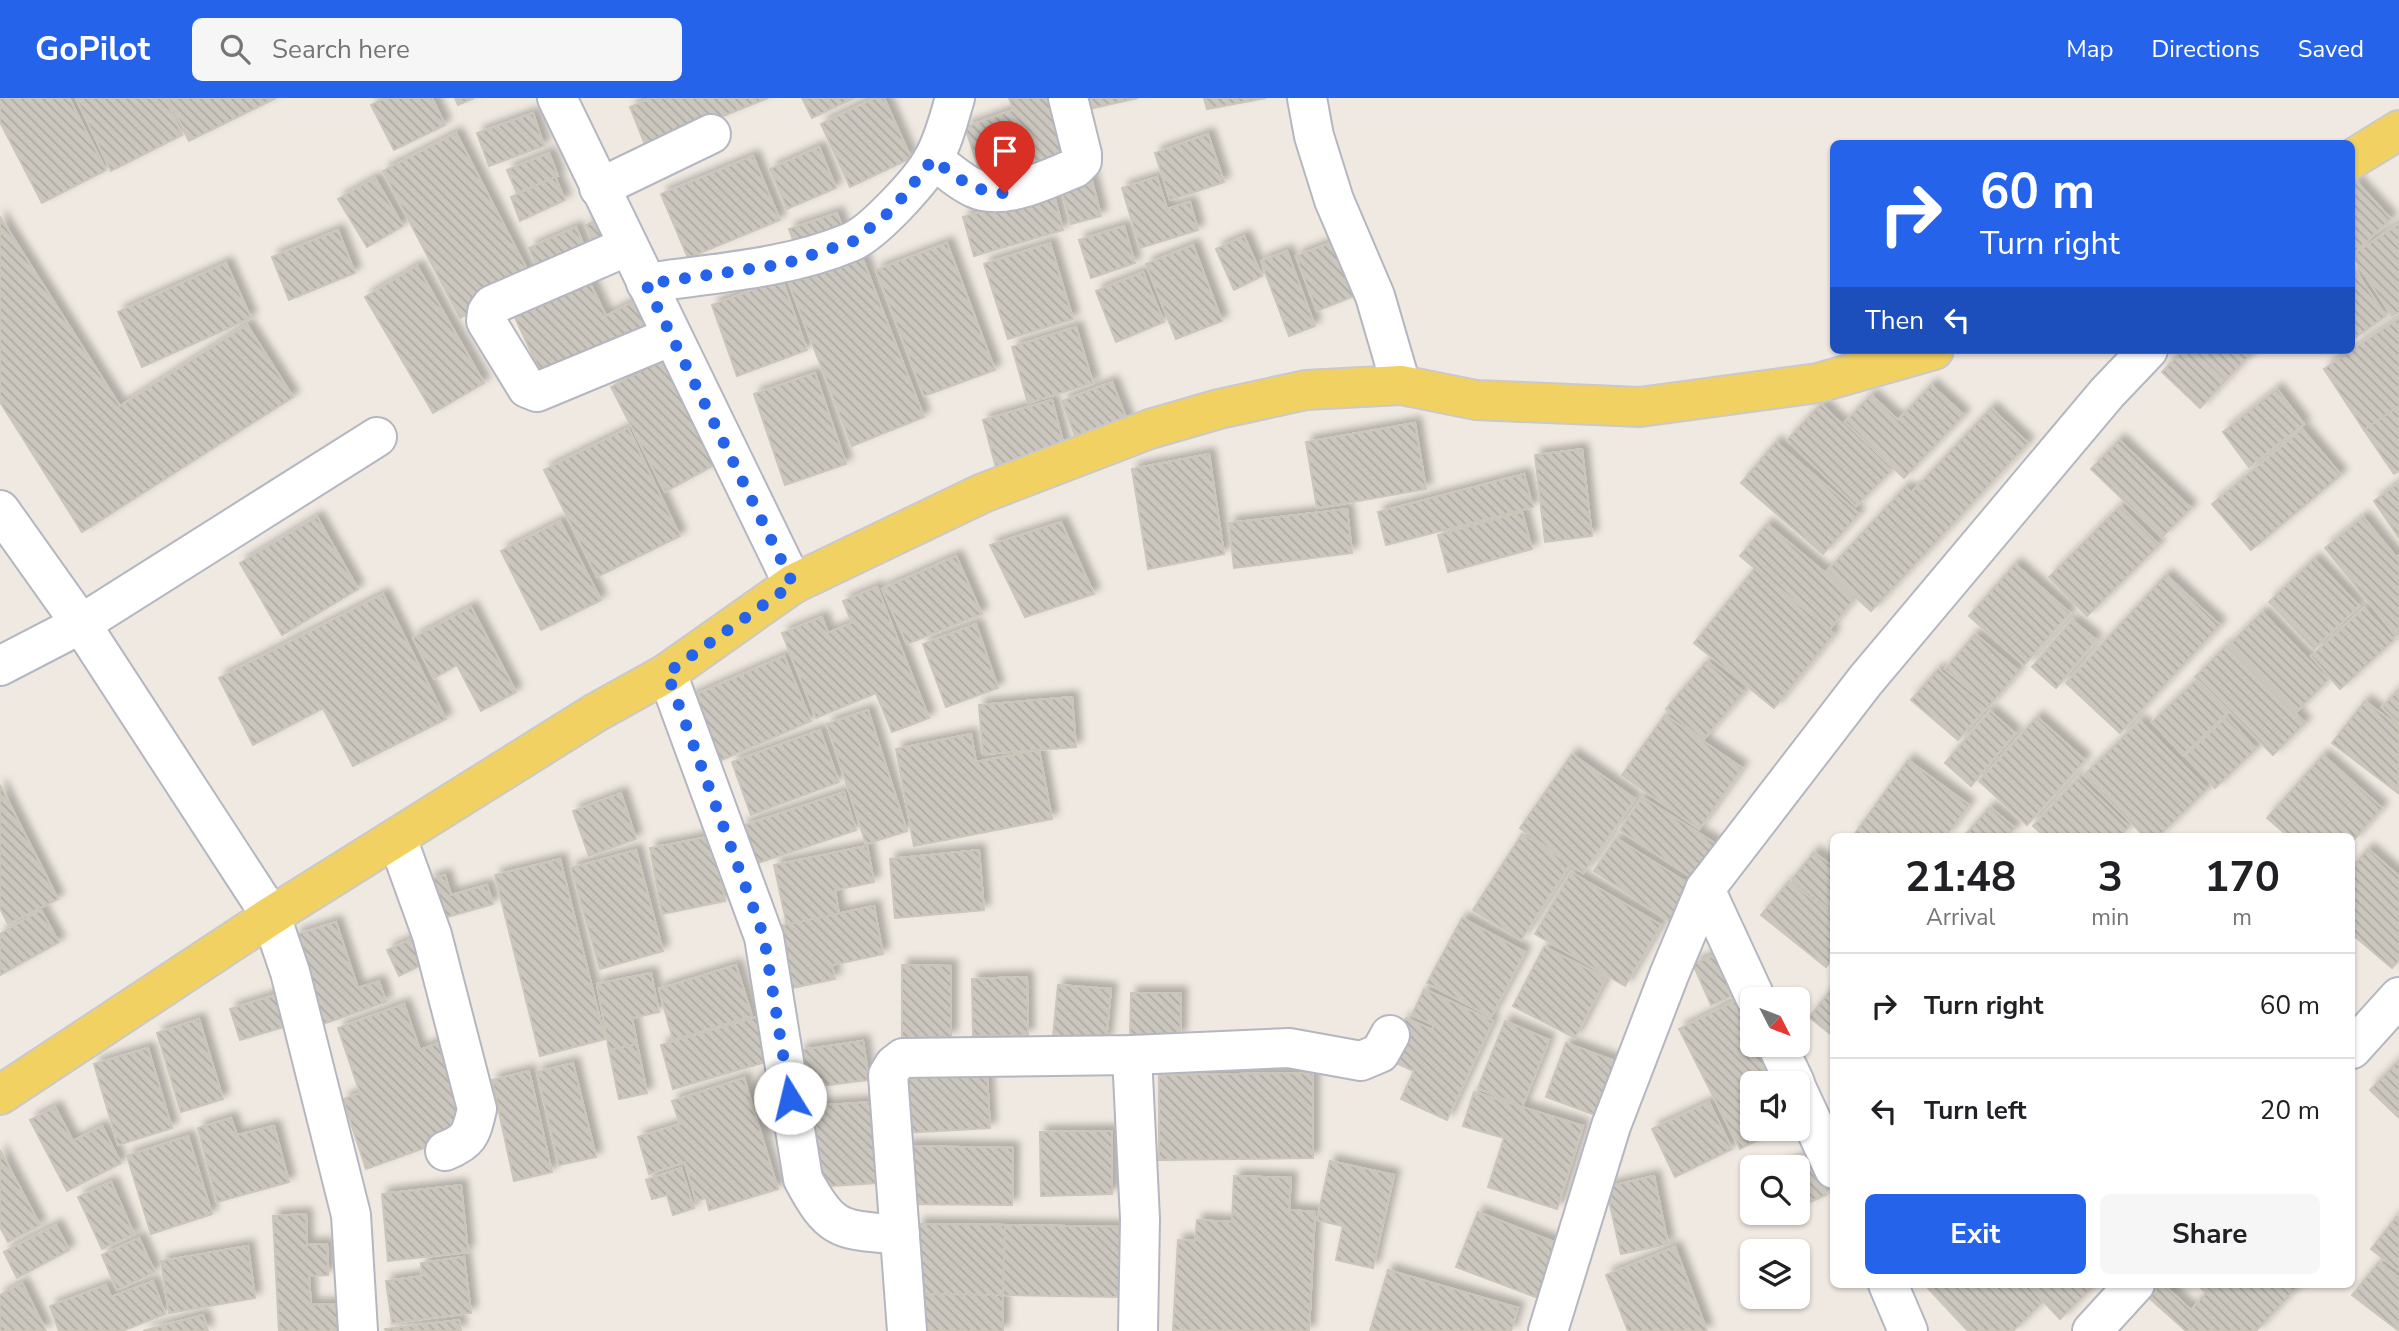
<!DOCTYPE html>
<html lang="en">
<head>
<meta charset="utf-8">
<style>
  :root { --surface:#fff; --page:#f6f6f6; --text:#202124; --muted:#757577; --line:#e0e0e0; --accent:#2563eb }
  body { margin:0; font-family:"Nunito Sans",sans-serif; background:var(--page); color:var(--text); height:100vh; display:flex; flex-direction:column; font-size:26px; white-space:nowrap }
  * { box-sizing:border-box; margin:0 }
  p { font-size:23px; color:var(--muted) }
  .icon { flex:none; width:38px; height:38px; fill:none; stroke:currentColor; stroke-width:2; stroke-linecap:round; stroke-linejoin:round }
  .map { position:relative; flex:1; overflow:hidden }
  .sheet { position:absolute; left:1830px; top:735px; width:525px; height:455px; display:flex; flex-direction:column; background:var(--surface); border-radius:10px; box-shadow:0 2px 5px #0004 }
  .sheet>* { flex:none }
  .hud { position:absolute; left:1830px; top:42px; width:525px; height:214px; border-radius:10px; box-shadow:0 2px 5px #0004; background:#2563eb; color:#fff; overflow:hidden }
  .needle { width:46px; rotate:132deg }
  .buttons { position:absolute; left:1740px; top:889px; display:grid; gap:14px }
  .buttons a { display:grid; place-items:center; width:70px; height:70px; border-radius:10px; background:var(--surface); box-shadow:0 2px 5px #0004; font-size:35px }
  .pin { position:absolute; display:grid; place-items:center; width:60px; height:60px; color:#fff; margin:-72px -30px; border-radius:50% 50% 50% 0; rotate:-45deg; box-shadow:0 0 7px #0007 }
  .pin .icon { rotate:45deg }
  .me { position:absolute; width:77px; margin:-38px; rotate:351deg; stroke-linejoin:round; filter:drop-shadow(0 0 5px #0008) }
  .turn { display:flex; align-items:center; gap:24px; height:147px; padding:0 35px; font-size:32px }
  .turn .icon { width:91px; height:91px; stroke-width:2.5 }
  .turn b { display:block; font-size:49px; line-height:60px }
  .then { display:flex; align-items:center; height:66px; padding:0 35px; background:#0003; gap:14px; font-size:26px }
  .eta { display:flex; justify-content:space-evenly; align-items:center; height:119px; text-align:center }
  .eta b { font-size:42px; font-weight:700; line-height:49px }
  .action { display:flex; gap:14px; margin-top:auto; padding:14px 35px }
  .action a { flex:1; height:80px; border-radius:10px; background:var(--accent); color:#fff; font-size:28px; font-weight:700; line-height:80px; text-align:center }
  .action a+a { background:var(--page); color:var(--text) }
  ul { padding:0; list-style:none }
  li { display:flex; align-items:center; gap:21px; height:105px; padding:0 35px; border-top:2px solid var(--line) }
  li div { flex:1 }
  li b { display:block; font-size:26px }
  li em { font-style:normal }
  header { display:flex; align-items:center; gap:42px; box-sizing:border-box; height:98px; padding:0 35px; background:var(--accent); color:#fff }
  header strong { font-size:33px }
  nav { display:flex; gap:38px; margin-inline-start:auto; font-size:24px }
  .search { width:490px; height:63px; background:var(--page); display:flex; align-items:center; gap:18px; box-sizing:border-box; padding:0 24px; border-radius:10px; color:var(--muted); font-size:26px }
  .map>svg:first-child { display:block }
  .building { fill:url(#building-back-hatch); stroke:#cbc5ba; stroke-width:2; filter:url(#shadow) }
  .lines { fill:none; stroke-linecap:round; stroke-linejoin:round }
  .minor-casing { stroke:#b4b7c1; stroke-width:42 }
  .major-casing { stroke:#c9c9c9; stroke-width:42 }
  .minor { stroke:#fff; stroke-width:38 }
  .major { stroke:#f2d163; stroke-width:38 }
  .route { stroke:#2563eb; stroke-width:12; stroke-dasharray:0 21.6 }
</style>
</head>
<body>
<header>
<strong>GoPilot</strong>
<div class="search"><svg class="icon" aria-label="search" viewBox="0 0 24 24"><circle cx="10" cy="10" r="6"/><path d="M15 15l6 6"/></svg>Search here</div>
<nav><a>Map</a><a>Directions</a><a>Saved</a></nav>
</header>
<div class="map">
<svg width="2399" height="1233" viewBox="0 0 2399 1233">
  <defs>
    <pattern id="building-back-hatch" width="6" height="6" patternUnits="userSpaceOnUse" patternTransform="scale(1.75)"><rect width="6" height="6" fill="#cbc7bf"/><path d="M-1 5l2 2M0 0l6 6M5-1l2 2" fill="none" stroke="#afaba4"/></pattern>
    <filter id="shadow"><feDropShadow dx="6" dy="-6" stdDeviation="3.5" flood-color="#0004"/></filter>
  </defs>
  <rect width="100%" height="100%" fill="#efe9e1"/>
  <g class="building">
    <polygon points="0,0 69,0 106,72 42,105 0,24"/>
    <polygon points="76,0 165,0 182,37 111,73"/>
    <polygon points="168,0 276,0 189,43"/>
    <polygon points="385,0 432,0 445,27 394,52 371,7"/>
    <polygon points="455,0 474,0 458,7"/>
    <polygon points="652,0 768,0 646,49 630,9"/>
    <polygon points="802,0 854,0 812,20"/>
    <polygon points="875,0 884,0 911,60 850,89 821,26"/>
    <polygon points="1009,0 1053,0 1073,58 985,90 965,29 1013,12"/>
    <polygon points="1077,0 1138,0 1080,13"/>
    <polygon points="1204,0 1266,0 1207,11"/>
    <polygon points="533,15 544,48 489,68 477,35"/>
    <polygon points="456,35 533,183 460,220 383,73"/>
    <polygon points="1208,36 1224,84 1170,102 1155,55"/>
    <polygon points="819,49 836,90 787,111 770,71"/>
    <polygon points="549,55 558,78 517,95 507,72"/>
    <polygon points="753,58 780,122 688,160 661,96"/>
    <polygon points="555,79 565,102 520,123 511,99"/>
    <polygon points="1091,79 1101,118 1071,126 1060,87"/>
    <polygon points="1157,79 1167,111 1190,104 1198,132 1140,150 1122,90"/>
    <polygon points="2352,79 2391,121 2353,156 2352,155"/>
    <polygon points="375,80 403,128 367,149 338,101"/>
    <polygon points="1053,93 1063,132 974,158 963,119"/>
    <polygon points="837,115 845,137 798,155 789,131"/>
    <polygon points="605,118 615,142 596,151 586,127"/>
    <polygon points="0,119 120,308 247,227 293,299 82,434 0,304"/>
    <polygon points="2399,126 2399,214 2392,218 2352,157"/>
    <polygon points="1124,128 1135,165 1091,180 1079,142"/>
    <polygon points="576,129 589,160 542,180 529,150"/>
    <polygon points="338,132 355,175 289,202 272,159"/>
    <polygon points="1244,138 1262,178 1234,192 1216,151"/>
    <polygon points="1343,140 1364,194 1317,213 1296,158"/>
    <polygon points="947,145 995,272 924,298 876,172"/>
    <polygon points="1050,145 1073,221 1008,241 984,166"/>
    <polygon points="1193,147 1222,223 1176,241 1146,166"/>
    <polygon points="858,149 924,319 852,348 786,178"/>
    <polygon points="1287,153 1315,228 1289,238 1261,163"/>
    <polygon points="226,165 251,220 142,269 118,214"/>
    <polygon points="417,168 484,285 433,315 365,199"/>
    <polygon points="2354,171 2386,218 2352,242 2352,173"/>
    <polygon points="1143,174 1164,224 1116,244 1096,193"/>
    <polygon points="585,175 606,218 635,203 650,234 545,284 511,211"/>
    <polygon points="782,181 807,252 737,278 712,207"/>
    <polygon points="2399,220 2399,308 2364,332 2324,271"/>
    <polygon points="1076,229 1093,285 1028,305 1012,249"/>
    <polygon points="2183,252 2192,252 2225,283 2200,310 2162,274"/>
    <polygon points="2192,252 2255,252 2225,283"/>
    <polygon points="662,261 716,366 665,394 611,289"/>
    <polygon points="815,275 846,366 785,387 754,296"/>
    <polygon points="1112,284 1129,327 1078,346 1062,303"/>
    <polygon points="1931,287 1964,317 1904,380 1845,324 1871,297 1898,322"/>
    <polygon points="2277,291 2304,326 2249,369 2223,334"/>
    <polygon points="1052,302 1066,355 997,373 983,322"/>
    <polygon points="1821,306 1891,373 1856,408 1787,342"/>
    <polygon points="2399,308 2399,373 2394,376 2364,332"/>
    <polygon points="1991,310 2028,345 1949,430 1911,395"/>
    <polygon points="1415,325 1426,391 1317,410 1306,344"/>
    <polygon points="628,330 680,438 597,479 544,372"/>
    <polygon points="2302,331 2341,377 2251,452 2212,406"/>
    <polygon points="2119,342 2191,410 2162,439 2091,371"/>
    <polygon points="1776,344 1859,416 1823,456 1741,385"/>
    <polygon points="1582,351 1592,438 1545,444 1535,357"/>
    <polygon points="1209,356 1224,456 1148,471 1132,371"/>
    <polygon points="1524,376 1533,409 1386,447 1378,414"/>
    <polygon points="2399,385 2399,440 2374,403"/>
    <polygon points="1905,389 1949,430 1871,513 1827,473"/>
    <polygon points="2120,408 2159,447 2087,518 2049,479"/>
    <polygon points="1347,411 1352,455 1234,470 1229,425"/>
    <polygon points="1522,414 1532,451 1448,474 1438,437"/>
    <polygon points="317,419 358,491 282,537 240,465"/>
    <polygon points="2363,419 2396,459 2399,457 2399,535 2396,538 2325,450"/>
    <polygon points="560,423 601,502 541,532 501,453"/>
    <polygon points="1061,424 1094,496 1025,519 990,447"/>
    <polygon points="1767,426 1855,500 1829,532 1740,458"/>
    <polygon points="956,458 982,516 907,546 882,491"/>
    <polygon points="2314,461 2359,508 2314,551 2269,504"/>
    <polygon points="2015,466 2070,515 2024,567 1969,518"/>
    <polygon points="1755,470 1834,536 1774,610 1694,545"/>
    <polygon points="2166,477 2220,527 2120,635 2066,585"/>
    <polygon points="877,489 929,620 892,634 876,595 816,620 782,535 822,519 828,535 852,525 843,503"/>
    <polygon points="383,496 446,621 353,668 323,610 253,647 219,580"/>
    <polygon points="471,509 516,594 481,613 457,567 434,580 413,540"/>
    <polygon points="2364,510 2394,542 2340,591 2311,558"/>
    <polygon points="2262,514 2328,582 2297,613 2230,546"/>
    <polygon points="2072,522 2096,542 2056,590 2032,569"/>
    <polygon points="976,526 998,590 946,609 923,546"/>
    <polygon points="1975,536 2019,573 1989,608 1945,571"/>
    <polygon points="2227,547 2305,625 2273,657 2195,579"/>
    <polygon points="784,558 811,623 715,665 688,600"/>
    <polygon points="1707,563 1744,594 1703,642 1666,611"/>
    <polygon points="1938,571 1985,611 1958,642 1911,602"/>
    <polygon points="2195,583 2227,615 2183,657 2152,624"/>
    <polygon points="2399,591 2399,626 2382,609"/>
    <polygon points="1072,599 1076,649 983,656 979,607"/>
    <polygon points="2365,603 2399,629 2398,695 2332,645"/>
    <polygon points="868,612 907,733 866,746 827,626"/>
    <polygon points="1990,613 2015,635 1971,688 1945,665"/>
    <polygon points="1665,617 1742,670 1699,731 1622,677"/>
    <polygon points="2037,619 2085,662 2027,727 1979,683"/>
    <polygon points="2227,619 2256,651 2215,690 2185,658"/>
    <polygon points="2140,623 2207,691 2159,738 2144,738 2084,677"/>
    <polygon points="820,632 839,684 751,717 732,664"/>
    <polygon points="971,636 976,664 1039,652 1052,721 914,748 896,651"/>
    <polygon points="1572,656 1635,701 1583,775 1520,730"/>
    <polygon points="2323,657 2382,710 2352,744 2352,738 2288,738 2267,720"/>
    <polygon points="1908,662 1969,707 1946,738 1853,738"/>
    <polygon points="2078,680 2129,729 2120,738 2044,738 2033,728"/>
    <polygon points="0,687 58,801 8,826 0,810"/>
    <polygon points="844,694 856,732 755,766 742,728"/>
    <polygon points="621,695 636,741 589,758 573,713"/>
    <polygon points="1642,699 1719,748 1696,782 1620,732"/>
    <polygon points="1990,709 2015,730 2007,738 1964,738"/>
    <polygon points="1522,736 1570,766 1521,842 1473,812"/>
    <polygon points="713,738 725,803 662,816 650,750"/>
    <polygon points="1616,740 1692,788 1669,823 1594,773"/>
    <polygon points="867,748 874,784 835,792 839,816 787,827 774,767"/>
    <polygon points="2368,751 2399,778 2399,862 2392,870 2352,836 2352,769"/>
    <polygon points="636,752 663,853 600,871 571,770"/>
    <polygon points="979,752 984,812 895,820 890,761"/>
    <polygon points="1814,754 1834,770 1834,815 1792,781"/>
    <polygon points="560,761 605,941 540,958 495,777"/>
    <polygon points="1571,774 1661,827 1625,888 1535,836"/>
    <polygon points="445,777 451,797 487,787 493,806 440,821 429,782"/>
    <polygon points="1789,783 1834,819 1834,858 1826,869 1761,817"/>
    <polygon points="874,808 883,856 832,867 835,881 792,890 780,828"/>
    <polygon points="41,812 59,844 0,877 0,836"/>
    <polygon points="1462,820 1525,854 1491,919 1427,885"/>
    <polygon points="336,824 358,890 379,883 386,904 323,926 295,837"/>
    <polygon points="414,840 425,865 399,878 387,852"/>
    <polygon points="1544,849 1606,880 1575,940 1513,908"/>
    <polygon points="1724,853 1741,894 1711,907 1693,866"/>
    <polygon points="736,867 752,918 673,942 659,891"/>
    <polygon points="902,867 951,868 951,939 902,940"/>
    <polygon points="651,875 659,914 632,920 637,946 609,952 597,886"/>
    <polygon points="1027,879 1028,937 973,938 972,881"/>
    <polygon points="1058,887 1111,891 1106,943 1053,939"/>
    <polygon points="1834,888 1834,939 1809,919"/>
    <polygon points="1424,891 1493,923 1447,1022 1401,1001 1414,973 1387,961 1406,920 1432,932 1434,927 1412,917"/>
    <polygon points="281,895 290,927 240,942 230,911"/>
    <polygon points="1131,895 1181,895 1180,939 1130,939"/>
    <polygon points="1741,900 1752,922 1752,947 1764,947 1784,985 1752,985 1752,1031 1779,1031 1740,1051 1679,931"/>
    <polygon points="404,906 420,952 438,945 469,1034 366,1071 343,1001 360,995 338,930"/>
    <polygon points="757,919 769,963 673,991 661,947"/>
    <polygon points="199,921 223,1001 181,1014 157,935"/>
    <polygon points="1505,923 1549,942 1522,1009 1478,990"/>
    <polygon points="863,943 869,982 805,990 800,952"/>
    <polygon points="1566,945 1615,963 1595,1017 1546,999"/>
    <polygon points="637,946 647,995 619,1001 609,952"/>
    <polygon points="148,950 172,1030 118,1047 94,966"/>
    <polygon points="2399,962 2399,1020 2370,992"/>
    <polygon points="573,965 596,1059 559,1067 537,974"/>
    <polygon points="529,973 552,1074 514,1083 492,982"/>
    <polygon points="1313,975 1313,1060 1159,1062 1159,977"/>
    <polygon points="987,976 990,1030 904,1035 902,981"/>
    <polygon points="744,980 778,1091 709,1112 706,1100 696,1103 685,1064 649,1076 638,1039 680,1026 672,1003"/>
    <polygon points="1474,994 1583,1028 1557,1111 1488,1089 1504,1040 1463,1028"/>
    <polygon points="872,1004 877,1085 816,1089 811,1008"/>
    <polygon points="1709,1004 1732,1051 1675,1079 1652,1031"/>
    <polygon points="55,1009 73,1043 102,1028 121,1065 67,1093 30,1022"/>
    <polygon points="231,1020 237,1037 274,1028 289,1084 217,1104 198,1030"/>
    <polygon points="1112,1033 1112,1096 1041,1098 1040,1034"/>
    <polygon points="188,1038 212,1116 151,1136 127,1058"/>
    <polygon points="906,1048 1013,1050 1012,1107 905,1106"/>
    <polygon points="0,1052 40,1127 8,1144 0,1129"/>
    <polygon points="1810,1056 1826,1097 1797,1110 1797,1069 1779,1069"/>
    <polygon points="1330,1063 1394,1077 1373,1170 1336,1162 1343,1128 1317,1122"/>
    <polygon points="681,1070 694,1110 673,1117 667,1097 652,1101 646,1082"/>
    <polygon points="1234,1078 1291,1080 1289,1112 1315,1114 1309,1233 1173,1232 1178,1142 1195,1143 1197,1122 1232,1124"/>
    <polygon points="1654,1078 1668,1146 1621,1156 1606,1089"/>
    <polygon points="1752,1081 1752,1107 1743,1085"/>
    <polygon points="111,1084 134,1136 102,1151 78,1099"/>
    <polygon points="461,1087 468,1154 388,1163 382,1096"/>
    <polygon points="1478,1114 1559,1146 1538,1200 1456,1169"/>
    <polygon points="1755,1115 1785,1115 1759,1126"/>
    <polygon points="306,1116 307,1147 327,1146 328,1177 309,1178 311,1207 337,1206 338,1233 279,1233 273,1118"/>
    <polygon points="2397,1118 2399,1120 2399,1173 2371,1151"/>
    <polygon points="918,1126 1005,1127 1003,1197 917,1196"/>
    <polygon points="56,1127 69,1152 17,1180 4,1154"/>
    <polygon points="1005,1127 1124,1129 1123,1199 1003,1197"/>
    <polygon points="139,1140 155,1174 117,1192 102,1157"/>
    <polygon points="248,1148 255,1200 169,1215 161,1163"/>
    <polygon points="1675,1149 1707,1233 1628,1233 1606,1177"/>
    <polygon points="464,1159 471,1215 392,1225 386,1183 422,1178 421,1165"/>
    <polygon points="2379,1164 2399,1180 2399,1233 2352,1197"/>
    <polygon points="1388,1172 1518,1210 1511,1233 1370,1233"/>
    <polygon points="153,1183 165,1216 122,1233 59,1233 50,1208 106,1187 111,1199"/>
    <polygon points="22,1185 46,1233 0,1233 0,1197"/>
    <polygon points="1924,1186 2021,1186 2040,1207 2013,1233 1968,1233"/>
    <polygon points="2027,1186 2096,1186 2060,1221"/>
    <polygon points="2160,1186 2163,1186 2191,1212 2207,1194 2247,1233 2186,1233 2148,1199"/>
    <polygon points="2202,1186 2275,1186 2288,1199 2256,1233 2247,1233 2200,1189"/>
    <polygon points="2275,1186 2300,1186 2288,1199"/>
    <polygon points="924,1196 1003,1197 1003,1233 923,1233"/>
    <polygon points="203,1217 208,1233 143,1233"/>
    <polygon points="459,1222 461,1233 386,1233 385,1231"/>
  </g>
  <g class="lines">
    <defs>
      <g id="minor">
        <polyline points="557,0 793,486"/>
        <polyline points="1307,0 1314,38 1334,102 1375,198 1401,287"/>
        <path d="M933,61C946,71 960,84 974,90C1003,104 1047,81 1075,70L1082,63V56L1068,0"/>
        <polyline points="599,90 711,36"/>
        <polyline points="628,148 492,207 487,214 486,223 527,290 537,294 672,238"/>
        <path d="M646,185C714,175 787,171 851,144C874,134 921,83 933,61C944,42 949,20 955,0"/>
        <polyline points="0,412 81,526 271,818 290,874 351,1117 358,1233"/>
        <polyline points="0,568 81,526 377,339"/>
        <path d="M667,575L764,839L803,1081C832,1136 842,1131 900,1137"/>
        <path d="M397,740L432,837L477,1011C471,1036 470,1043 445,1053"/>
        <polyline points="1705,791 1756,901"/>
        <polyline points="1777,947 1795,985"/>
        <polyline points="2352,951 2399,899"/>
        <polyline points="1132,957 1140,1121 1138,1233"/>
        <polyline points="1797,991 1834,1071"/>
        <polyline points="1888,1186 1908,1233"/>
        <polyline points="907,1233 888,977 894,967 903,960 1132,957 1289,950 1361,963 1380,955 1390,937"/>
        <polyline points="1548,1233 1611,1028 1669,877 1705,791 1865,583 2107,295 2148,252"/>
        <polyline points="2092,1233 2135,1186"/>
      </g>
      <g id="major">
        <polyline points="2352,61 2399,32"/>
        <polyline points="0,997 271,818 595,615 667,575 793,486 983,395 1150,331 1219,311 1306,292 1401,287 1476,302 1640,309 1818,285 1934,252"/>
      </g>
    </defs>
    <use href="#minor" class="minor-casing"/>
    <use href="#major" class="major-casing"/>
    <use href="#minor" class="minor"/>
    <use href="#major" class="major"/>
  </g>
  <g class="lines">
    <path class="route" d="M790,1000L764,839L667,575L793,486L646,186L784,166L854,143L893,111L933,61C956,79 975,95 1005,95"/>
  </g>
</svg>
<div class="buttons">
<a><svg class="needle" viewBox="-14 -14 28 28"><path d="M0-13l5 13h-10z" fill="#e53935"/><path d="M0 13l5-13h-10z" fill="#757577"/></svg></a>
<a><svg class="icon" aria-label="sound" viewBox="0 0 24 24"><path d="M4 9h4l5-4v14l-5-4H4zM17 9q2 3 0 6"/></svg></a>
<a><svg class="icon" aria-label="search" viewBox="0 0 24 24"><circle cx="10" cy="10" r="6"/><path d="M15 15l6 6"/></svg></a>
<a><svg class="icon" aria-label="layers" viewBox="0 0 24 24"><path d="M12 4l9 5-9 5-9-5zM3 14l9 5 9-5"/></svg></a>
</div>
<div class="pin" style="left:1005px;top:95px;background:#d93025"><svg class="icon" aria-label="arrive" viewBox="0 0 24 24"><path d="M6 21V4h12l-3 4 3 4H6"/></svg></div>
<svg class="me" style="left:790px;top:1000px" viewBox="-20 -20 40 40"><circle r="19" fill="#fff"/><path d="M0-13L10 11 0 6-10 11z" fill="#2563eb"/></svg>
<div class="hud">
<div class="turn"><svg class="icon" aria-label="right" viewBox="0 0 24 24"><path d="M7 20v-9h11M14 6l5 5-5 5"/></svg><div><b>60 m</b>Turn right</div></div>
<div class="then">Then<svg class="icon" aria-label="left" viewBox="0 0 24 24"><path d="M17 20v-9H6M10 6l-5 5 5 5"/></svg></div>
</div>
<section class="sheet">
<div class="eta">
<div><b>21:48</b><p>Arrival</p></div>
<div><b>3</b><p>min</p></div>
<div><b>170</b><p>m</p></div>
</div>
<ul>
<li><svg class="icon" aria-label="right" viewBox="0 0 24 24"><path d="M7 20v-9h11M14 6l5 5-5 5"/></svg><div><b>Turn right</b></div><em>60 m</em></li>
<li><svg class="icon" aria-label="left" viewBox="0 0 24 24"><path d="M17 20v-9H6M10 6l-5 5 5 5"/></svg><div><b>Turn left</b></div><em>20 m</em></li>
</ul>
<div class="action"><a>Exit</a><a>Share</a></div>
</section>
</div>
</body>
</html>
